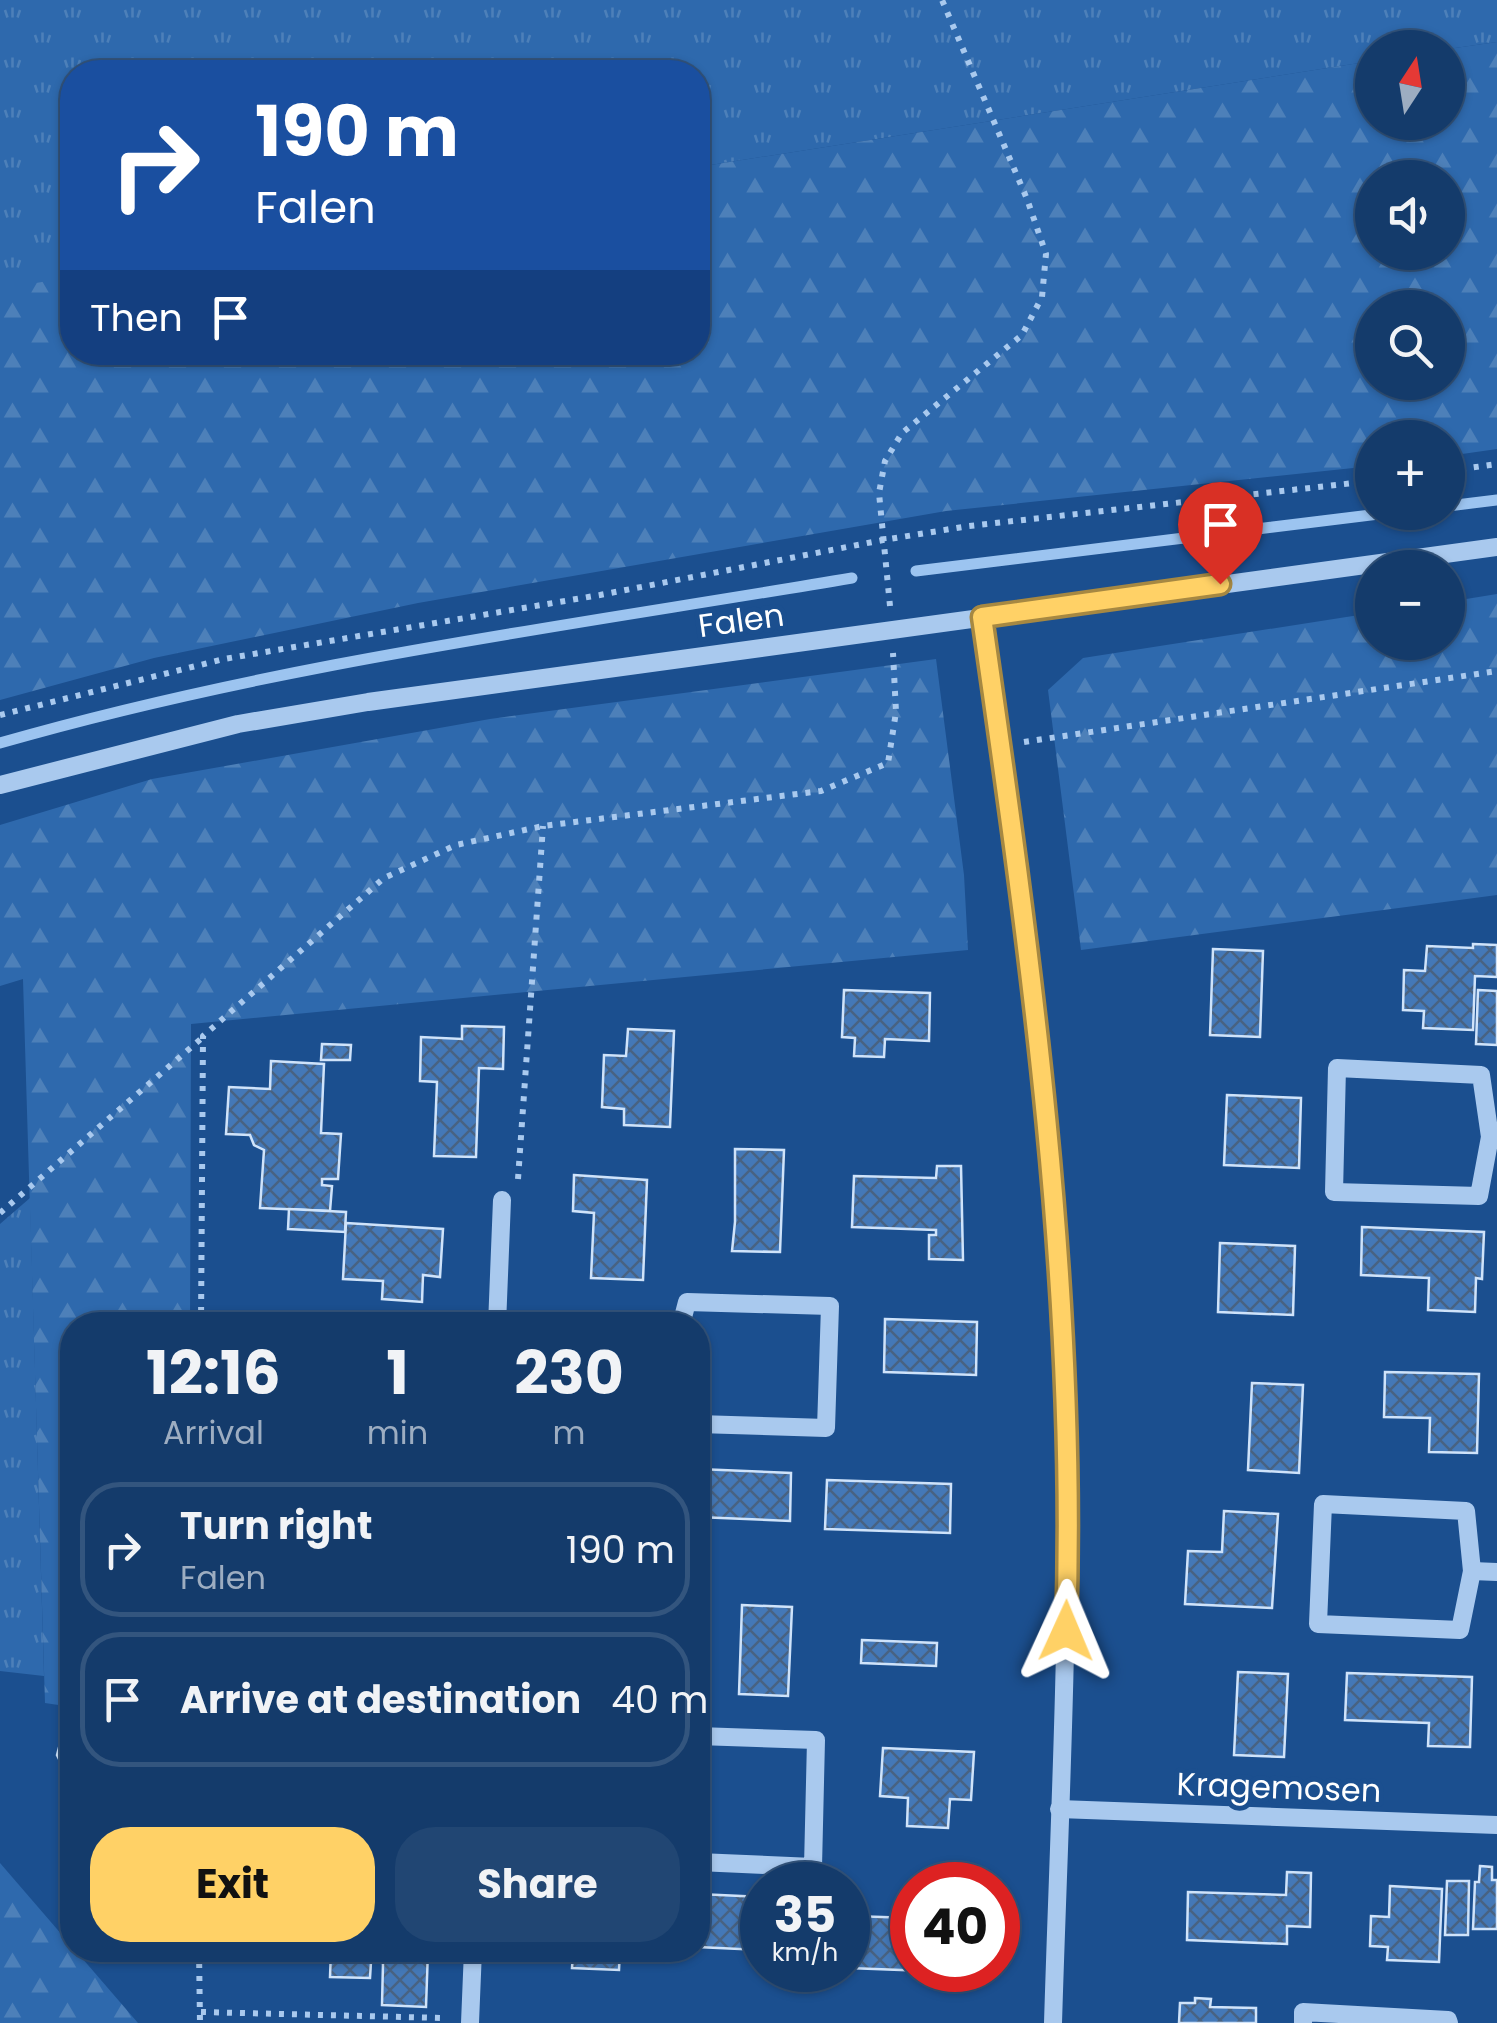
<!DOCTYPE html>
<html lang="en">
<head>
<meta charset="utf-8">
<style>
  :root { --surface:#143b6b; --page:#214673; --text:#f1f3f6; --muted:#9dadc1; --line:#33557e; --accent:#ffd166 }
  body { margin:0; font-family:Poppins,sans-serif; background:var(--page); color:var(--text); height:100vh; display:flex; flex-direction:column; font-size:38px; white-space:nowrap }
  * { box-sizing:border-box; margin:0 }
  p { font-size:32px; color:var(--muted) }
  .icon { flex:none; width:55px; height:55px; fill:none; stroke:currentColor; stroke-width:2; stroke-linecap:round; stroke-linejoin:round }
  .map { position:relative; flex:1; overflow:hidden }
  .panel { position:absolute; left:60px; top:1312px; width:650px; height:650px; display:flex; flex-direction:column; background:var(--surface); border-radius:40px; box-shadow:0 2px 8px #0004,0 0 0 2px var(--line) }
  .panel>* { flex:none }
  .top-card { position:absolute; left:60px; top:60px; width:650px; height:305px; border-radius:40px; box-shadow:0 2px 8px #0004,0 0 0 2px var(--line); background:#1a4fa0; color:#fff; overflow:hidden }
  .needle { width:65px; rotate:12deg }
  .tools { position:absolute; left:1355px; top:30px; display:grid; gap:20px }
  .tools a { display:grid; place-items:center; width:110px; height:110px; border-radius:50%; background:var(--surface); box-shadow:0 2px 8px #0004,0 0 0 2px var(--line); font-size:50px }
  .speed { position:absolute; left:740px; top:1862px; display:flex; gap:20px; font-size:50px; font-weight:700; text-align:center }
  .speed>* { display:grid; place-content:center; width:130px; height:130px; border-radius:50%; background:var(--surface); box-shadow:0 2px 8px #0004,0 0 0 2px var(--line); line-height:1 }
  .speed small { font-size:25px; font-weight:400 }
  .speed .limit { border:15px solid #d22; background:#fff; color:#111 }
  .pin { position:absolute; display:grid; place-items:center; width:85px; height:85px; color:#fff; margin:-102px -42px; border-radius:50% 50% 50% 0; rotate:-45deg; box-shadow:0 0 10px #0007 }
  .pin .icon { rotate:45deg }
  .me { position:absolute; width:110px; margin:-55px; rotate:1deg; stroke-linejoin:round; filter:drop-shadow(0 0 8px #0008) }
  .turn { display:flex; align-items:center; gap:35px; height:210px; padding:0 30px; font-size:45px }
  .turn .icon { width:130px; height:130px; stroke-width:2.5 }
  .turn b { display:block; font-size:70px; line-height:85px }
  .then { display:flex; align-items:center; height:95px; padding:0 30px; background:#0003; gap:20px; font-size:38px }
  .eta { display:flex; justify-content:space-evenly; align-items:center; height:170px; text-align:center }
  .eta b { font-size:60px; font-weight:700; line-height:70px }
  .cta { display:flex; gap:20px; margin-top:auto; padding:20px 30px }
  .cta a { flex:1; height:115px; border-radius:40px; background:var(--accent); color:#111; font-size:40px; font-weight:700; line-height:115px; text-align:center }
  .cta a+a { background:var(--page); color:var(--text) }
  ul { padding:0; list-style:none }
  li { display:flex; align-items:center; gap:30px; height:135px; margin:0 20px 15px; padding:0 10px; border:5px solid var(--line); border-radius:40px }
  li div { flex:1 }
  li b { display:block; font-size:38px }
  li em { font-style:normal }
  .map>svg:first-child { display:block }
  .grass { fill:url(#grass-tufts) }
  .forest { fill:url(#forest-firs); fill-rule:evenodd }
  .lines { fill:none; stroke-linecap:round; stroke-linejoin:round }
  .stream { stroke:#9cc4f0; stroke-width:11 }
  .building { fill:url(#building-cross-hatch); stroke:#cfe3fa; stroke-width:2.5 }
  .path { stroke:#a9c9ee; stroke-width:6; stroke-dasharray:5 8; stroke-linecap:butt }
  .minor { stroke:#a9c9ee; stroke-width:18 }
  .route-casing { stroke:#a68842; stroke-width:25 }
  .route { stroke:#ffd166; stroke-width:18 }
  .labels { text-anchor:middle; dominant-baseline:central; stroke-width:10; stroke-linejoin:round; paint-order:stroke }
  .street-label { font-size:32px; fill:#fff; stroke:#1b4f8f }
</style>
</head>
<body>
<div class="map">
<svg width="1497" height="2023" viewBox="0 0 1497 2023">
  <defs>
    <pattern id="grass-tufts" width="24" height="20" patternUnits="userSpaceOnUse" patternTransform="scale(2.5)"><rect width="24" height="20" fill="#2e69ad"/><path d="M3 7l-1-3M5 7V3M7 7l1-3M15 17l-1-3M17 17v-4M19 17l1-3" fill="none" stroke="#4d80b9"/></pattern>
    <pattern id="forest-firs" width="22" height="20" patternUnits="userSpaceOnUse" patternTransform="scale(2.5)"><rect width="22" height="20" fill="#2e69ad"/><path d="M5 1l3.5 6h-7zM16 11l3.5 6h-7z" fill="#4d80b9"/></pattern>
    <pattern id="building-cross-hatch" width="8" height="8" patternUnits="userSpaceOnUse" patternTransform="scale(2.5)"><rect width="8" height="8" fill="#4478b7"/><path d="M0 0l8 8M0 8l8-8" fill="none" stroke="#486282"/></pattern>
  </defs>
  <rect width="100%" height="100%" fill="#1b4f8f"/>
  <g class="grass">
    <polygon points="0,0 1497,0 1497,42 1448,49 1372,48 1372,61 698,167 698,72 72,72 72,281 0,297"/>
    <polygon points="30,1198 44,1676 0,1671 0,1224"/>
  </g>
  <g class="forest">
    <path d="M1497,42V449L1448,456V438H1372V466L946,511L418,603L154,658L0,700V289L72,277V352H698V167L1372,61V122H1448V49ZM1372,178H1448V252H1372ZM1372,308H1448V382H1372Z"/>
    <polygon points="1497,594 1497,895 1081,950 1048,690 1083,658 1372,613 1372,642 1448,642 1448,602"/>
    <polygon points="936,659 964,875 968,950 191,1024 190,1325 72,1325 72,1707 45,1703 23,979 0,986 0,825 152,779 490,719"/>
    <polygon points="0,1863 138,2023 0,2023"/>
  </g>
  <g class="lines">
    <g class="stream">
      <polyline points="1448,506 1497,500"/>
      <polyline points="916,571 1395,512"/>
      <path d="M0,743C278,663 568,626 852,578"/>
    </g>
  </g>
  <g class="building">
    <polygon points="1473,944 1497,945 1497,977 1475,976 1473,1030 1423,1028 1424,1011 1403,1010 1404,970 1425,971 1427,946 1473,948"/>
    <polygon points="1213,949 1263,951 1260,1037 1210,1035"/>
    <polygon points="844,990 930,993 929,1041 885,1039 884,1057 854,1056 855,1038 842,1037"/>
    <polygon points="1478,990 1497,991 1497,1045 1476,1044"/>
    <polygon points="462,1026 504,1027 503,1069 479,1068 476,1157 434,1156 437,1082 420,1081 421,1037 462,1039"/>
    <polygon points="628,1029 674,1031 670,1127 624,1125 624,1109 602,1107 604,1055 626,1056"/>
    <polygon points="322,1044 351,1045 350,1060 321,1060"/>
    <polygon points="271,1061 324,1064 321,1133 341,1134 338,1179 322,1179 322,1185 332,1186 330,1211 260,1208 264,1150 254,1145 250,1135 226,1134 229,1087 270,1089"/>
    <polygon points="1227,1095 1301,1098 1299,1168 1224,1165"/>
    <polygon points="735,1149 784,1150 780,1252 732,1251 735,1222"/>
    <polygon points="937,1166 961,1166 963,1260 929,1259 929,1235 936,1235 936,1230 852,1227 854,1176 936,1178"/>
    <polygon points="574,1175 647,1180 643,1280 591,1278 594,1213 573,1211"/>
    <polygon points="289,1209 346,1212 345,1232 288,1229"/>
    <polygon points="346,1223 443,1229 440,1277 423,1275 422,1302 382,1299 383,1281 343,1279"/>
    <polygon points="1362,1227 1484,1232 1482,1279 1476,1278 1475,1312 1428,1310 1429,1278 1361,1275"/>
    <polygon points="1220,1243 1295,1246 1293,1315 1218,1312"/>
    <polygon points="885,1319 977,1322 976,1375 884,1372"/>
    <polygon points="1385,1372 1479,1374 1477,1453 1429,1452 1430,1418 1384,1417"/>
    <polygon points="1252,1383 1303,1385 1299,1473 1248,1470"/>
    <polygon points="698,1469 791,1473 790,1521 698,1517"/>
    <polygon points="827,1480 951,1484 950,1533 825,1529"/>
    <polygon points="1224,1511 1278,1514 1272,1608 1185,1604 1188,1551 1222,1552"/>
    <polygon points="742,1605 792,1607 788,1696 739,1694"/>
    <polygon points="862,1640 937,1643 936,1666 861,1663"/>
    <polygon points="1238,1672 1288,1674 1284,1757 1234,1755"/>
    <polygon points="1347,1673 1472,1677 1470,1747 1428,1746 1429,1723 1345,1720"/>
    <polygon points="66,1738 72,1739 72,1766 60,1761 57,1755 61,1740"/>
    <polygon points="883,1748 974,1752 971,1800 950,1799 948,1828 907,1826 908,1798 880,1796"/>
    <polygon points="1480,1866 1492,1867 1492,1880 1497,1880 1497,1929 1473,1929 1475,1882 1479,1882"/>
    <polygon points="1287,1872 1311,1873 1310,1927 1287,1926 1287,1944 1187,1940 1188,1892 1286,1895"/>
    <polygon points="1447,1881 1469,1881 1468,1935 1445,1935"/>
    <polygon points="1390,1886 1442,1889 1439,1962 1387,1960 1388,1947 1370,1946 1371,1916 1389,1917"/>
    <polygon points="698,1894 762,1897 760,1950 698,1947"/>
    <polygon points="851,1916 912,1918 912,1970 927,1971 849,1968"/>
    <polygon points="331,1950 428,1950 426,2007 382,2005 383,1963 371,1962 370,1978 330,1977"/>
    <polygon points="620,1950 619,1970 572,1968 573,1952 543,1951"/>
    <polygon points="1195,1998 1211,1999 1210,2007 1256,2008 1256,2023 1179,2023 1180,2003 1195,2003"/>
  </g>
  <g class="lines">
    <g class="path">
      <polyline points="1448,471 1497,464"/>
      <polyline points="890,606 879,493 885,461 902,433 1022,335 1042,297 1046,254 1027,199 942,0"/>
      <polyline points="0,715 224,659 600,595 883,540 969,526 1372,481"/>
      <polyline points="1024,742 1497,671"/>
      <polyline points="518,1179 543,826"/>
      <polyline points="0,1213 203,1037"/>
      <polyline points="201,1325 203,1036 384,878 456,845 543,826 821,791 888,763 896,712 893,653"/>
      <polyline points="199,1950 200,2023"/>
      <polyline points="201,2012 444,2018"/>
    </g>
    <g class="minor">
      <path d="M982,617C1022,886 1059,1155 1065,1427C1070,1626 1059,1824 1053,2023"/>
      <polyline points="0,785 238,724 368,702 1497,547"/>
      <polygon points="1337,1068 1481,1075 1490,1137 1479,1196 1334,1192"/>
      <polyline points="497,1325 502,1200"/>
      <polyline points="681,1325 687,1302 830,1306 826,1428 698,1424"/>
      <polygon points="1323,1504 1466,1511 1472,1571 1460,1630 1318,1624"/>
      <polyline points="1472,1571 1497,1572"/>
      <polyline points="698,1736 816,1740 813,1867 698,1862"/>
      <polyline points="1059,1809 1497,1825"/>
      <polyline points="470,2023 473,1950"/>
      <polyline points="1303,2023 1303,2012 1448,2020 1449,2023"/>
    </g>
  </g>
  <g class="lines">
    <defs>
      <path id="route" d="M1066,1631C1078,1291 1030,952 982,617L1220,584"/>
    </defs>
    <use href="#route" class="route-casing"/>
    <use href="#route" class="route"/>
  </g>
  <g class="labels">
    <g class="street-label">
      <text transform="translate(741 620) rotate(-8)">Falen</text>
      <text transform="translate(1279 1787) rotate(2)">Kragemosen</text>
    </g>
  </g>
</svg>
<div class="tools">
<a><svg class="needle" viewBox="-14 -14 28 28"><path d="M0-13l5 13h-10z" fill="#e53935"/><path d="M0 13l5-13h-10z" fill="#9dadc1"/></svg></a>
<a><svg class="icon" aria-label="sound" viewBox="0 0 24 24"><path d="M4 9h4l5-4v14l-5-4H4zM17 9q2 3 0 6"/></svg></a>
<a><svg class="icon" aria-label="search" viewBox="0 0 24 24"><circle cx="10" cy="10" r="6"/><path d="M15 15l6 6"/></svg></a>
<a>+</a>
<a>−</a>
</div>
<div class="speed"><div>35<small>km/h</small></div><div class="limit">40</div></div>
<div class="pin" style="left:1220px;top:584px;background:#d93025"><svg class="icon" aria-label="arrive" viewBox="0 0 24 24"><path d="M6 21V4h12l-3 4 3 4H6"/></svg></div>
<svg class="me" style="left:1066px;top:1631px" viewBox="-20 -20 40 40"><path d="M0-17L14 15 0 8-14 15z" fill="#ffd166" stroke="#fff" stroke-width="4"/></svg>
<div class="top-card">
<div class="turn"><svg class="icon" aria-label="right" viewBox="0 0 24 24"><path d="M7 20v-9h11M14 6l5 5-5 5"/></svg><div><b>190 m</b>Falen</div></div>
<div class="then">Then<svg class="icon" aria-label="arrive" viewBox="0 0 24 24"><path d="M6 21V4h12l-3 4 3 4H6"/></svg></div>
</div>
<section class="panel">
<div class="eta">
<div><b>12:16</b><p>Arrival</p></div>
<div><b>1</b><p>min</p></div>
<div><b>230</b><p>m</p></div>
</div>
<ul>
<li><svg class="icon" aria-label="right" viewBox="0 0 24 24"><path d="M7 20v-9h11M14 6l5 5-5 5"/></svg><div><b>Turn right</b><p>Falen</p></div><em>190 m</em></li>
<li><svg class="icon" aria-label="arrive" viewBox="0 0 24 24"><path d="M6 21V4h12l-3 4 3 4H6"/></svg><div><b>Arrive at destination</b></div><em>40 m</em></li>
</ul>
<div class="cta"><a>Exit</a><a>Share</a></div>
</section>
</div>
</body>
</html>
